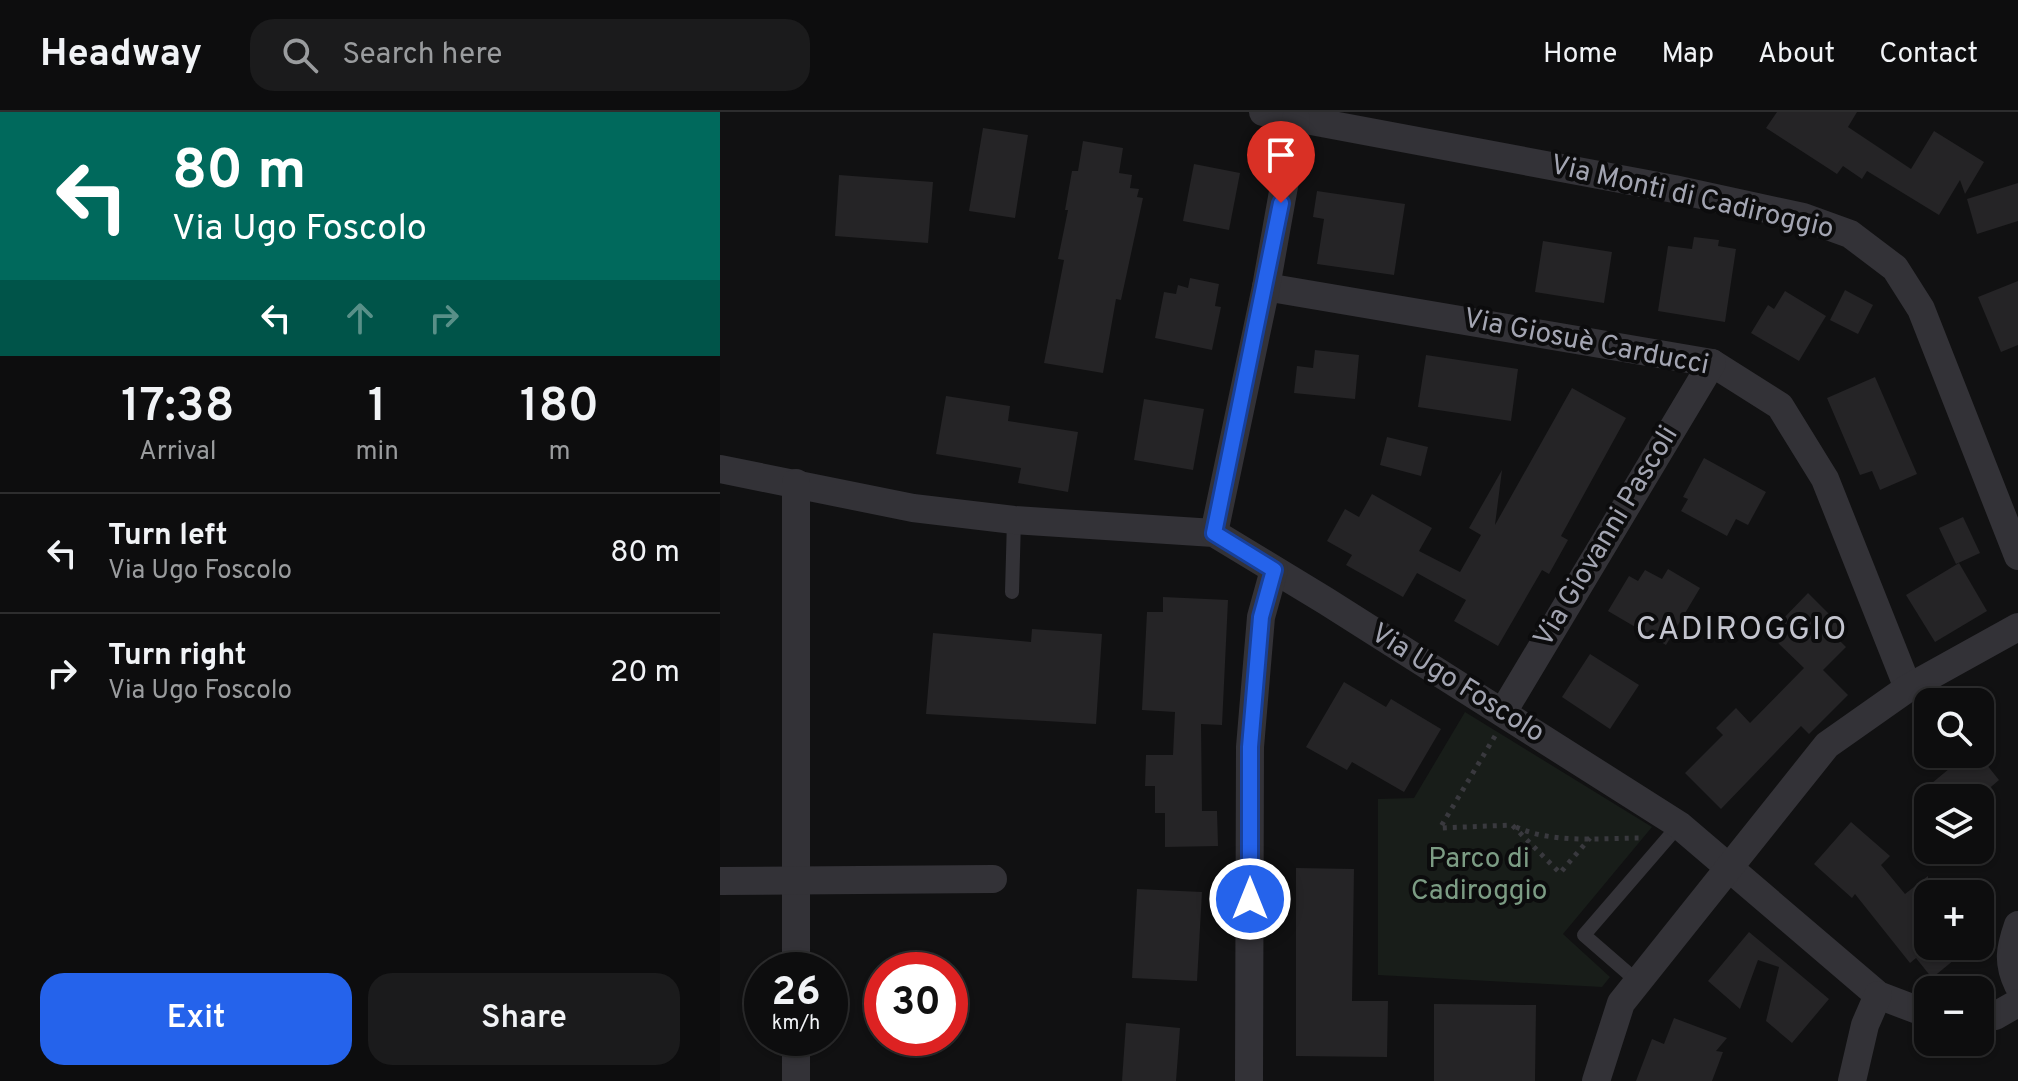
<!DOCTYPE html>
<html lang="en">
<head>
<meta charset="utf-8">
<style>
  :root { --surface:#0d0d0e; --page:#1b1b1c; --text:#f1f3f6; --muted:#9a9c9e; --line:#2d2d2e; --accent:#2563eb }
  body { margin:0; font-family:Overpass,sans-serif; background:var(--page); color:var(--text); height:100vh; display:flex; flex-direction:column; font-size:30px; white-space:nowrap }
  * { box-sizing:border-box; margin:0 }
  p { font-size:26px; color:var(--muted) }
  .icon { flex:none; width:44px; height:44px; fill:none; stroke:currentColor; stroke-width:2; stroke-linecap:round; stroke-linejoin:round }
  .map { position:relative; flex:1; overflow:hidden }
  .panel { display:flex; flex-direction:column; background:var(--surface); width:720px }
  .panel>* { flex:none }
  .hud { background:#00695c; color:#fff; overflow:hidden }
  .tools { position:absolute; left:1194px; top:576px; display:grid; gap:16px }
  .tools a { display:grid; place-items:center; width:80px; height:80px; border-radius:16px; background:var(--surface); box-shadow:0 2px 6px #0004,0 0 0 2px var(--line); font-size:40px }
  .speed { position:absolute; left:24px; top:840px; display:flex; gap:16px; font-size:40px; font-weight:700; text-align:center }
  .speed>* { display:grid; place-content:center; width:104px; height:104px; border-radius:50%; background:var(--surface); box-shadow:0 2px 6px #0004,0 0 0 2px var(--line); line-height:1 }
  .speed small { font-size:20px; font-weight:400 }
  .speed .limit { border:12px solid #d22; background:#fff; color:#111 }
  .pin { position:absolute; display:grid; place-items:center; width:68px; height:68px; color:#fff; margin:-82px -34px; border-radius:50% 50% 50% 0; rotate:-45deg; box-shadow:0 0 8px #0007 }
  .pin .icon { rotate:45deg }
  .me { position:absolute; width:88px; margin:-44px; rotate:0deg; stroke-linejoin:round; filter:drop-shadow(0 0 6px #0008) }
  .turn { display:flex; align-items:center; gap:28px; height:168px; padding:0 40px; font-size:36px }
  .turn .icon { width:104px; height:104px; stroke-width:2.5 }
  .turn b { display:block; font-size:56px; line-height:68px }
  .lanes { display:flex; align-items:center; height:76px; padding:0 40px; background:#0003; justify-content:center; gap:40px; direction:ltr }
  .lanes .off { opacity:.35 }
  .eta { display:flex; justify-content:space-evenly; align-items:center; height:136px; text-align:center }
  .eta b { font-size:48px; font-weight:600; line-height:56px }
  .action { display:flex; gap:16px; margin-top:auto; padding:16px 40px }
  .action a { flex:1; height:92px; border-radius:24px; background:var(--accent); color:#fff; font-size:32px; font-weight:600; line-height:92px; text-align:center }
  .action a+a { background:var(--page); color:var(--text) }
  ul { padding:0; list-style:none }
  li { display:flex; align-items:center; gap:24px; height:120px; padding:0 40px; border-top:2px solid var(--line) }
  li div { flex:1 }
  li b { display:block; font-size:30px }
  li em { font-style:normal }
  header { display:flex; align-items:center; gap:48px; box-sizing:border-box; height:112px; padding:0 40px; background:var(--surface); border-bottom:2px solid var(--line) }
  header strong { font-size:38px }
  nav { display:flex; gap:44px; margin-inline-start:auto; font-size:28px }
  .search { width:560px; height:72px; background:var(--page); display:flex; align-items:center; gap:20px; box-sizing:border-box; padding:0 28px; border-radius:24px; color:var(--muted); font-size:30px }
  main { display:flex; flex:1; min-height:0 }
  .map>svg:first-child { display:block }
  .green { fill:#181d19 }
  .building { fill:#252426 }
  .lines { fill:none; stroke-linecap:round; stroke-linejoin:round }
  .path { stroke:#39393e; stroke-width:5; stroke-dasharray:4 6; stroke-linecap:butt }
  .service { stroke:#333237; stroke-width:14 }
  .minor { stroke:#333237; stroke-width:28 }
  .route-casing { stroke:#184099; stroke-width:20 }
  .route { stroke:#2563eb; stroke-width:14 }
  .labels { text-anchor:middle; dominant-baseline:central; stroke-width:8; stroke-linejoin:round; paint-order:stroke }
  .street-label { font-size:28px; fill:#a3a5b2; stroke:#0c0c0d }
  .park-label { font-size:28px; fill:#7c9c84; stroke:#0c0c0d }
  .quarter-label { font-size:32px; letter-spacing:2px; fill:#c4c5cf; stroke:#0c0c0d }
</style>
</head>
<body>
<header>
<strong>Headway</strong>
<div class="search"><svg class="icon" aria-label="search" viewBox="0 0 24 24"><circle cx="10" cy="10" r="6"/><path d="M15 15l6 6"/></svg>Search here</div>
<nav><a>Home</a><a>Map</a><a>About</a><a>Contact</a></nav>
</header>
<main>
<section class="panel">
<div class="hud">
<div class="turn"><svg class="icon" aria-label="left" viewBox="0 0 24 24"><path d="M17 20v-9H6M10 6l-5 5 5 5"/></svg><div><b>80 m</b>Via Ugo Foscolo</div></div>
<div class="lanes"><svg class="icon" aria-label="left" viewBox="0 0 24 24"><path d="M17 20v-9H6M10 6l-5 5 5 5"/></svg><svg class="icon off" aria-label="ahead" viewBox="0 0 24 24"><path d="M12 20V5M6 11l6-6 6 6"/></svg><svg class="icon off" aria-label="right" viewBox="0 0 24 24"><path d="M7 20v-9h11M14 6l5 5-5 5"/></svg></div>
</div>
<div class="eta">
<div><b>17:38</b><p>Arrival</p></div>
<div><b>1</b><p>min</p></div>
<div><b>180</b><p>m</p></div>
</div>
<ul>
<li><svg class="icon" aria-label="left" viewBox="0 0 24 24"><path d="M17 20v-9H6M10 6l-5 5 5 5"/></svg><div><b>Turn left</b><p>Via Ugo Foscolo</p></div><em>80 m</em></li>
<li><svg class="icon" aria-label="right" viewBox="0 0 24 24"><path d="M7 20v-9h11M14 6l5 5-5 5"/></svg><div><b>Turn right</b><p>Via Ugo Foscolo</p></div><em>20 m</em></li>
</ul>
<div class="action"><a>Exit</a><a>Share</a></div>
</section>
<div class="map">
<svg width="1298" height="969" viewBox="0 0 1298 969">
  <rect width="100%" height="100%" fill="#111112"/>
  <polygon class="green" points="745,600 932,715 843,822 890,865 882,875 658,863 658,687 694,686"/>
  <g class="building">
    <polygon points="1057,0 1137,0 1128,15 1191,57 1214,19 1264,50 1245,82 1240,68 1219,103 1147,59 1142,67 1123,54 1117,62 1046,16"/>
    <polygon points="263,16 308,23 295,106 249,99"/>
    <polygon points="363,29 403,36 399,61 412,63 410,76 419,77 417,85 423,86 401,188 396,187 383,261 324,251 344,148 338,147 348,98 345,98 352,59 358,59"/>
    <polygon points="474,52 520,61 509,118 463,109"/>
    <polygon points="119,63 213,70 208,131 115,124"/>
    <polygon points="1298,71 1298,109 1257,122 1247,87"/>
    <polygon points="597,79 685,92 674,163 597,152 604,107 593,105"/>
    <polygon points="974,125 999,128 998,134 1016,137 1005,210 938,199 948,134 972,137"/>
    <polygon points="823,129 892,140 884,191 815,180"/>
    <polygon points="470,166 499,172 495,194 501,195 492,238 435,226 444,180 456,182 458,173 468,176"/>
    <polygon points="1298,169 1298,233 1281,240 1258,185"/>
    <polygon points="1125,178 1153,193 1138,222 1110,208"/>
    <polygon points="1065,179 1106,204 1079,249 1031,221 1048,193 1054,197"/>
    <polygon points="595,238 639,243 635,287 574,281 577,254 593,256"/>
    <polygon points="706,243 798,257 791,309 698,295"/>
    <polygon points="1155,265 1197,362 1160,378 1152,359 1140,363 1107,286"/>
    <polygon points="852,276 906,306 841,424 848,428 829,462 822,458 778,534 734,509 746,488 697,461 683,485 626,453 632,443 607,429 625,397 639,405 652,382 712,416 699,439 740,460 761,423 749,416 782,358 775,413"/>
    <polygon points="226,284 290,294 288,309 358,320 348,380 298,371 301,356 216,342"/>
    <polygon points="424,287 484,297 473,358 414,348"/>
    <polygon points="667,325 708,335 701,364 660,353"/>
    <polygon points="984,346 1046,380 1028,413 1016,407 1007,424 961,399 968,387 963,385"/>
    <polygon points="1243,405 1260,441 1236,452 1219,416"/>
    <polygon points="1239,451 1267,499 1215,530 1186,483"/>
    <polygon points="948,457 980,476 946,533 888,499 909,464 918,469 925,458 942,467"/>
    <polygon points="1088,481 1123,516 1115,524 1126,535 1103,558 1128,583 1089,622 1081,614 1001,697 965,661 1003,623 996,616 1016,596 1030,611 1084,556 1055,528 1066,517 1060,510"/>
    <polygon points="443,485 508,488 502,613 481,612 482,699 497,699 498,734 445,735 445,701 435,701 435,674 425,674 426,643 453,643 455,600 422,598 427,500 443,500"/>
    <polygon points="312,517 382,522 376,612 206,602 213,521 311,530"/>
    <polygon points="870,542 919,573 890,617 842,585"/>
    <polygon points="624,570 666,595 671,587 721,617 684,680 632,650 627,658 586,635"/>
    <polygon points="1247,642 1258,642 1279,668 1258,686 1194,686"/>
    <polygon points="1131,710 1170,744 1161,753 1185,782 1208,764 1208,834 1251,834 1212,866 1196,846 1190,851 1135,782 1132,786 1094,752"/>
    <polygon points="576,756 634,757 632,889 668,889 667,945 576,944"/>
    <polygon points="417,777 482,780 477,869 412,866"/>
    <polygon points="1029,820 1109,887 1072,931 1046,909 1059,855 1038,848 1020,897 988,869"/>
    <polygon points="714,892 816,893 815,969 714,969"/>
    <polygon points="954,906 1007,926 996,939 1003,940 992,969 916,969 932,927 944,932"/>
    <polygon points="406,911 460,916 456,969 402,969"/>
  </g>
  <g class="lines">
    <g class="path">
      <polyline points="775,624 720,716 792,713 840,761 870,726"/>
      <path d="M796,715C833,732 881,726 921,726"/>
    </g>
    <g class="service">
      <polyline points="292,480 294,408"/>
      <polyline points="917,869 864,823 959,713"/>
    </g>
    <g class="minor">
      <polyline points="543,0 954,77 1083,105 1130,122 1175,156 1201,197 1298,444"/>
      <polyline points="546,175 992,251 1060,294 1105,367 1188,576"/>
      <polyline points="0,357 193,396 294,408 494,421 606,489 959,713 1158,883 1208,902"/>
      <polyline points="76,371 76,858"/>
      <polyline points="494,421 546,175 576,7"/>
      <polyline points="783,600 992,251"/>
      <polyline points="0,769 273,767"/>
      <path d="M1298,813C1290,836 1287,850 1298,873"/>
      <polyline points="1260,906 1275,904 1298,891"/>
      <polyline points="76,969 76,926"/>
      <polyline points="529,969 530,635 541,505 554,458"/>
      <polyline points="876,969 901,891 1107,633 1188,576 1298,515"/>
      <polyline points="1132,969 1145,913 1158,883"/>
    </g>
  </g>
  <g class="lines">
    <defs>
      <polyline id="route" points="530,787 530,635 541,505 554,458 494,421 561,91"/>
    </defs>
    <use href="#route" class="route-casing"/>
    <use href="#route" class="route"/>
  </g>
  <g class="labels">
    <g class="street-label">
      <text transform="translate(972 86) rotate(13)">Via Monti di Cadiroggio</text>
      <text transform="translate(866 231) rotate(11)">Via Giosuè Carducci</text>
      <text transform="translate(887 425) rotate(-59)">Via Giovanni Pascoli</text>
      <text transform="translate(737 572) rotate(32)">Via Ugo Foscolo</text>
    </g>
    <g class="park-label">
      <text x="759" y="748">Parco di<tspan x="759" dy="32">Cadiroggio</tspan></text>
    </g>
    <g class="quarter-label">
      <text x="1022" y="519">CADIROGGIO</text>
    </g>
  </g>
</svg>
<div class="tools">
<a><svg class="icon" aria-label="search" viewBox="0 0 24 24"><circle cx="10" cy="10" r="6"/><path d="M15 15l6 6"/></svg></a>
<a><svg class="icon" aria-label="layers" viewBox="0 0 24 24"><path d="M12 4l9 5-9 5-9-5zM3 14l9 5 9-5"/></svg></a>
<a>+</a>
<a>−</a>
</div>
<div class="speed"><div>26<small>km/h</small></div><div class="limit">30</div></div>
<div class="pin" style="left:561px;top:91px;background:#d93025"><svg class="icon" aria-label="arrive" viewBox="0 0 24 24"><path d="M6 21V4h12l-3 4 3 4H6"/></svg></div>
<svg class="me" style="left:530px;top:787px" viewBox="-20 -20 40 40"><circle r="17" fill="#2563eb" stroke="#fff" stroke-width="3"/><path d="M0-11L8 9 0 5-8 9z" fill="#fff"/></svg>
</div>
</main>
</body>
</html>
